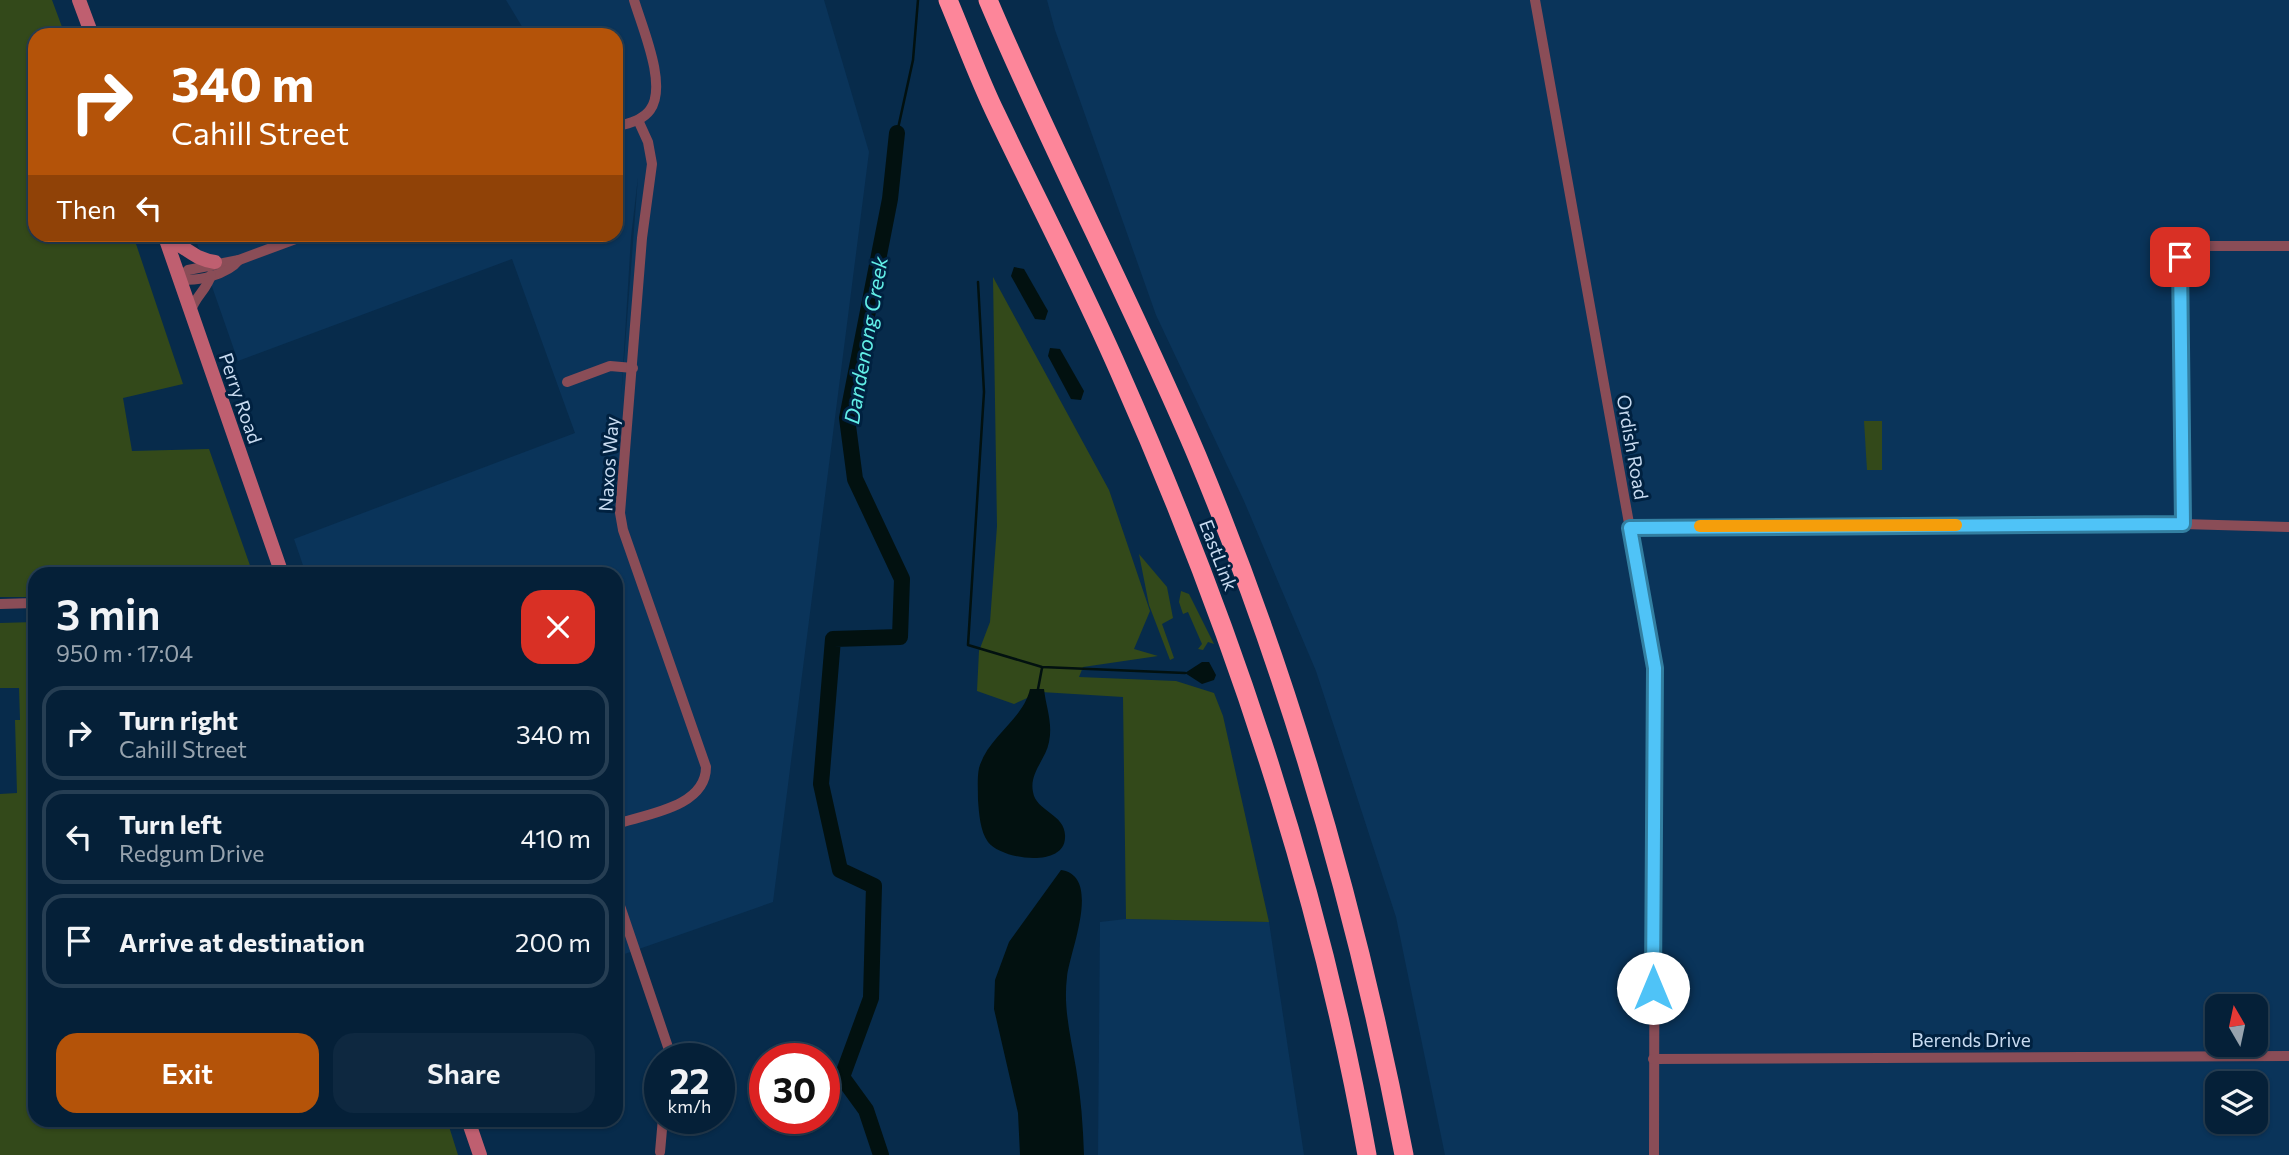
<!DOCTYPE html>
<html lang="en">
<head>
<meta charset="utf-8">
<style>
  :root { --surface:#052038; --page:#0e2840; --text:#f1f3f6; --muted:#97a3ae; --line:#263e53; --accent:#b45309 }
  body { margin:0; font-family:Commissioner,sans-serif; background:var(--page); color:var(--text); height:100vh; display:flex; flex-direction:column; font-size:26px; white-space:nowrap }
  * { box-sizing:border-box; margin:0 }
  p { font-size:23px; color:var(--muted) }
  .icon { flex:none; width:38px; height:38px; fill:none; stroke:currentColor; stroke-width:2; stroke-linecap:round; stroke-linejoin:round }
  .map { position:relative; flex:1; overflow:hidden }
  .side { position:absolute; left:28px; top:567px; width:595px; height:560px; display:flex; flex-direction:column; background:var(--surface); border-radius:21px; box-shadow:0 2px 5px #0004,0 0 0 2px var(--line) }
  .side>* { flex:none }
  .top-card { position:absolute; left:28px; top:28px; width:595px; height:214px; border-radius:21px; box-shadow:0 2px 5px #0004,0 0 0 2px var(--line); background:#b45309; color:#fff; overflow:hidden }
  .needle { width:46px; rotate:351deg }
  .fabs { position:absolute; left:2205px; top:994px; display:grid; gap:14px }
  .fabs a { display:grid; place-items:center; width:63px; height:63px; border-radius:14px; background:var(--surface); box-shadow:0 2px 5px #0004,0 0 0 2px var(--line); font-size:35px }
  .speed { position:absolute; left:644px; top:1043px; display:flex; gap:14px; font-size:35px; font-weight:700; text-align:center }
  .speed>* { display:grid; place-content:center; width:91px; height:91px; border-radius:50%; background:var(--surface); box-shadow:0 2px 5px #0004,0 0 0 2px var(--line); line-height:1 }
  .speed small { font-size:18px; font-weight:400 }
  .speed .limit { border:10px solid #d22; background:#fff; color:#111 }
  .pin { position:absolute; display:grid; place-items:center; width:60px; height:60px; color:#fff; margin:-30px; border-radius:14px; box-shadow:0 4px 10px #0006 }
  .me { position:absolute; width:77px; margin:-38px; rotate:0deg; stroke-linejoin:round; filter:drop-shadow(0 0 5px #0008) }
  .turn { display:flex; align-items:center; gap:24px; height:147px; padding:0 28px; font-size:32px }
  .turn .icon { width:91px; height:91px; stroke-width:2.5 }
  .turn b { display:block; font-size:49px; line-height:60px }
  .then { display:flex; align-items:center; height:66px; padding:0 28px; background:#0003; gap:14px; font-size:26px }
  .round { display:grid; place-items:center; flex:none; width:74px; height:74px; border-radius:21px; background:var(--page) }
  .head { display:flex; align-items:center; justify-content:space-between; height:119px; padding:0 28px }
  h1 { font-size:42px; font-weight:600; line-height:52px }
  .cta { display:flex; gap:14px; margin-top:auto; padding:14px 28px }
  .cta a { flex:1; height:80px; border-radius:21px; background:var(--accent); color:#fff; font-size:28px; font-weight:600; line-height:80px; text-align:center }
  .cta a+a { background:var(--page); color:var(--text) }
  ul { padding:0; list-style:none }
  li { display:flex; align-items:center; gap:21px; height:94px; margin:0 14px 10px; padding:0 14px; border:4px solid var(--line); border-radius:21px }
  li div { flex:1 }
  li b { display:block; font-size:26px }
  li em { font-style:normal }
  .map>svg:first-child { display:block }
  .built { fill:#0a345a; fill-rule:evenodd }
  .green { fill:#33491a }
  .water { fill:#021110 }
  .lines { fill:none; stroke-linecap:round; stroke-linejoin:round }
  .stream { stroke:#021110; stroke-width:2.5 }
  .river { stroke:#021110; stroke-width:16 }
  .minor { stroke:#8a4d57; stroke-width:10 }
  .secondary { stroke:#bf5f70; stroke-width:14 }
  .motorway { stroke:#fd869a; stroke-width:19 }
  .route-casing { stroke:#337fa1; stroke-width:18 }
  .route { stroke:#4fc3f7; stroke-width:12 }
  .slow { stroke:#f59e0b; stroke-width:12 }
  .labels { text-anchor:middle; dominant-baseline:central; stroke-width:6; stroke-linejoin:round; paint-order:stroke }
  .street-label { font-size:19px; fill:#c8dbf0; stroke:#002140 }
  .water-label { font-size:21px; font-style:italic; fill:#62f0e8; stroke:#002140 }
</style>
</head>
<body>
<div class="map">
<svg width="2289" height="1155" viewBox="0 0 2289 1155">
  <rect width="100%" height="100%" fill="#072b4b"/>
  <g class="built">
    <path d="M506,0H824L869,152L773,902L616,957V574H306L294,539L575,433L512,259L238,361L194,235L616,234V35H527ZM638,177L621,399V400L631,237Z"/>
    <path d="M1047,0H2289V1155H1445L1396,917L1316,671L1244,501L1156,315L1055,30ZM2217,1006H2256V1045H2217ZM2217,1083H2256V1122H2217Z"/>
    <polygon points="1126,919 1269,922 1304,1155 1098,1155 1100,922"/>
  </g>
  <g class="green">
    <polygon points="0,0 52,0 65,35 35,35 35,234 133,235 183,384 123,398 132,451 209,449 253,574 35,574 35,597 0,597"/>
    <polygon points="993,277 1109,490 1150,611 1134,649 1158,656 1083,667 1079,677 1176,681 1214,693 1223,716 1269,922 1126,919 1123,697 1041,692 1014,704 977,691 979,651 990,622 997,526"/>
    <polygon points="1864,421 1882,421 1882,470 1867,470"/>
    <polygon points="1139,554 1167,587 1173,618 1162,624 1174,658 1170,660 1149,605"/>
    <polygon points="1181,591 1189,594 1214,644 1208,642 1203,650 1198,649 1202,644 1188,612 1183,614 1179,602"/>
    <polygon points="35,622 35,1120 447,1120 458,1155 0,1155 0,794 17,793 15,720 20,720 19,688 0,688 0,623"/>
  </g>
  <g class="water">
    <polygon points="1014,267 1024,269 1048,311 1045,320 1035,319 1011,276"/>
    <polygon points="1050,348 1060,349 1084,391 1081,400 1071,399 1048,356"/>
    <polygon points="1202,662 1209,662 1216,675 1214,680 1202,684 1185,673"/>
    <path d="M1030,689H1044C1046,707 1053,723 1049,742C1046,759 1029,773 1033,792C1036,812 1067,814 1065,838C1064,868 1002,860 988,842C980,831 979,813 978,800C978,790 977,778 979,768C988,736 1023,720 1030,689Z"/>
    <path d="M1061,870C1103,876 1069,953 1067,977C1063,1008 1071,1038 1076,1068C1081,1097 1083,1126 1084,1155H1020L1018,1113L994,1009L995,980L1009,942Z"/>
  </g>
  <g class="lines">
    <g class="stream">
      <polyline points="897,133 913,60 918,0"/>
      <polyline points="978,282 984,392 968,645 1042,667 1185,673"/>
      <polyline points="1038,689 1042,668"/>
    </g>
    <polyline class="river" points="881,1155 866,1110 842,1077 871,998 874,886 840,870 821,784 833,639 900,637 902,579 855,479 847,418 890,199 897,133"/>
    <g class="minor">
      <polyline points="1535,0 1655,668 1654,1155"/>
      <path d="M616,127C628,123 642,121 650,110C668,86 642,27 634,0"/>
      <polyline points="179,279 188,270 239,260 309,234"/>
      <path d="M179,279C197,282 227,275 239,260"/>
      <path d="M191,311C195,296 207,290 211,275"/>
      <polyline points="567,382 610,366 633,368"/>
      <polyline points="2183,524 2180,257 2193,246 2289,246"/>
      <polyline points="1630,528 2183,524 2289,527"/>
      <polyline points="0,604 35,603"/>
      <path d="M616,824C647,814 706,807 706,767L623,530L620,513L642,238L652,164L648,142L638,120"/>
      <polyline points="616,894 669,1050 668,1059"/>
      <polyline points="1653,1059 2289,1056"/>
      <polyline points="660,1152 663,1118"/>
    </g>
    <g class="secondary">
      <polyline points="79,0 92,35"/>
      <polyline points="164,234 282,574"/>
      <path d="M167,241C187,245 192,259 215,262"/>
      <polyline points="468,1120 480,1155"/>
    </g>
    <g class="motorway">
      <path d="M948,0C964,38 978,77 996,114C1037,200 1081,284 1119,371C1230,621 1319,885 1367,1155"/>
      <path d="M988,0C1053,154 1132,302 1197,456C1291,681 1358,916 1404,1155"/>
    </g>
  </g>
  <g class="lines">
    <defs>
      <polyline id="route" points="1653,988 1655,668 1630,528 2183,524 2180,257"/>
    </defs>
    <use href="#route" class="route-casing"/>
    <use href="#route" class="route"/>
    <polyline class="slow" points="1700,526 1956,525"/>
  </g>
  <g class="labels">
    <g class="street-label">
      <text transform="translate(241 398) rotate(71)">Perry Road</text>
      <text transform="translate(1633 447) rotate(80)">Ordish Road</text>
      <text transform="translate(608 464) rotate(-86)">Naxos Way</text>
      <text transform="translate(1219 555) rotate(69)">EastLink</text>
      <text x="1971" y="1039">Berends Drive</text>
    </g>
    <g class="water-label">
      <text transform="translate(865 340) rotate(-80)">Dandenong Creek</text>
    </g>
  </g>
</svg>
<div class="fabs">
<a><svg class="needle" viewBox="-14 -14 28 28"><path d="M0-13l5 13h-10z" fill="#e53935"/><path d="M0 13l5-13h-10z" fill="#97a3ae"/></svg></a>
<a><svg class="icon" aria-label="layers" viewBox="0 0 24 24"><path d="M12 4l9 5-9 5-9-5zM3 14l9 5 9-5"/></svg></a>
</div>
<div class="speed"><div>22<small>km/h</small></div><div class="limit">30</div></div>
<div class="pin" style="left:2180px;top:257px;background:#d93025"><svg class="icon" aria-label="arrive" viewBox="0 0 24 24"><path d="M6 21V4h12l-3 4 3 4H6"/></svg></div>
<svg class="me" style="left:1653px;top:988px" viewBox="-20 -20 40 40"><circle r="19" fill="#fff"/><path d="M0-13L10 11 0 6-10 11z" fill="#4fc3f7"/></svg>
<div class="top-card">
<div class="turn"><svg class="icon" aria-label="right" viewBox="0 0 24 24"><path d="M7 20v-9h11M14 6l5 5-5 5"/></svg><div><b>340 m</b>Cahill Street</div></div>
<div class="then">Then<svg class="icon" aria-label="left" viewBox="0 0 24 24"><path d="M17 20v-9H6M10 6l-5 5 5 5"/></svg></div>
</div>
<section class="side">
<div class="head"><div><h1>3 min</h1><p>950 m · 17:04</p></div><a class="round" style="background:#d93025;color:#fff"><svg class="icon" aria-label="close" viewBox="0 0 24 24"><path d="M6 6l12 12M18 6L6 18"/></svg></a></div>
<ul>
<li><svg class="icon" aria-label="right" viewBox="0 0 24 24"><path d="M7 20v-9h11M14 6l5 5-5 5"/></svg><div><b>Turn right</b><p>Cahill Street</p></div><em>340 m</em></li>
<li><svg class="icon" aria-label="left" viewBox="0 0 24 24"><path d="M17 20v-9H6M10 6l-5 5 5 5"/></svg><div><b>Turn left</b><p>Redgum Drive</p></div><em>410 m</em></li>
<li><svg class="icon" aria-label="arrive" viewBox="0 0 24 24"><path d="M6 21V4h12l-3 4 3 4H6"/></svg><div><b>Arrive at destination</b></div><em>200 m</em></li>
</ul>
<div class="cta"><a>Exit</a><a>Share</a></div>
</section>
</div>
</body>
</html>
